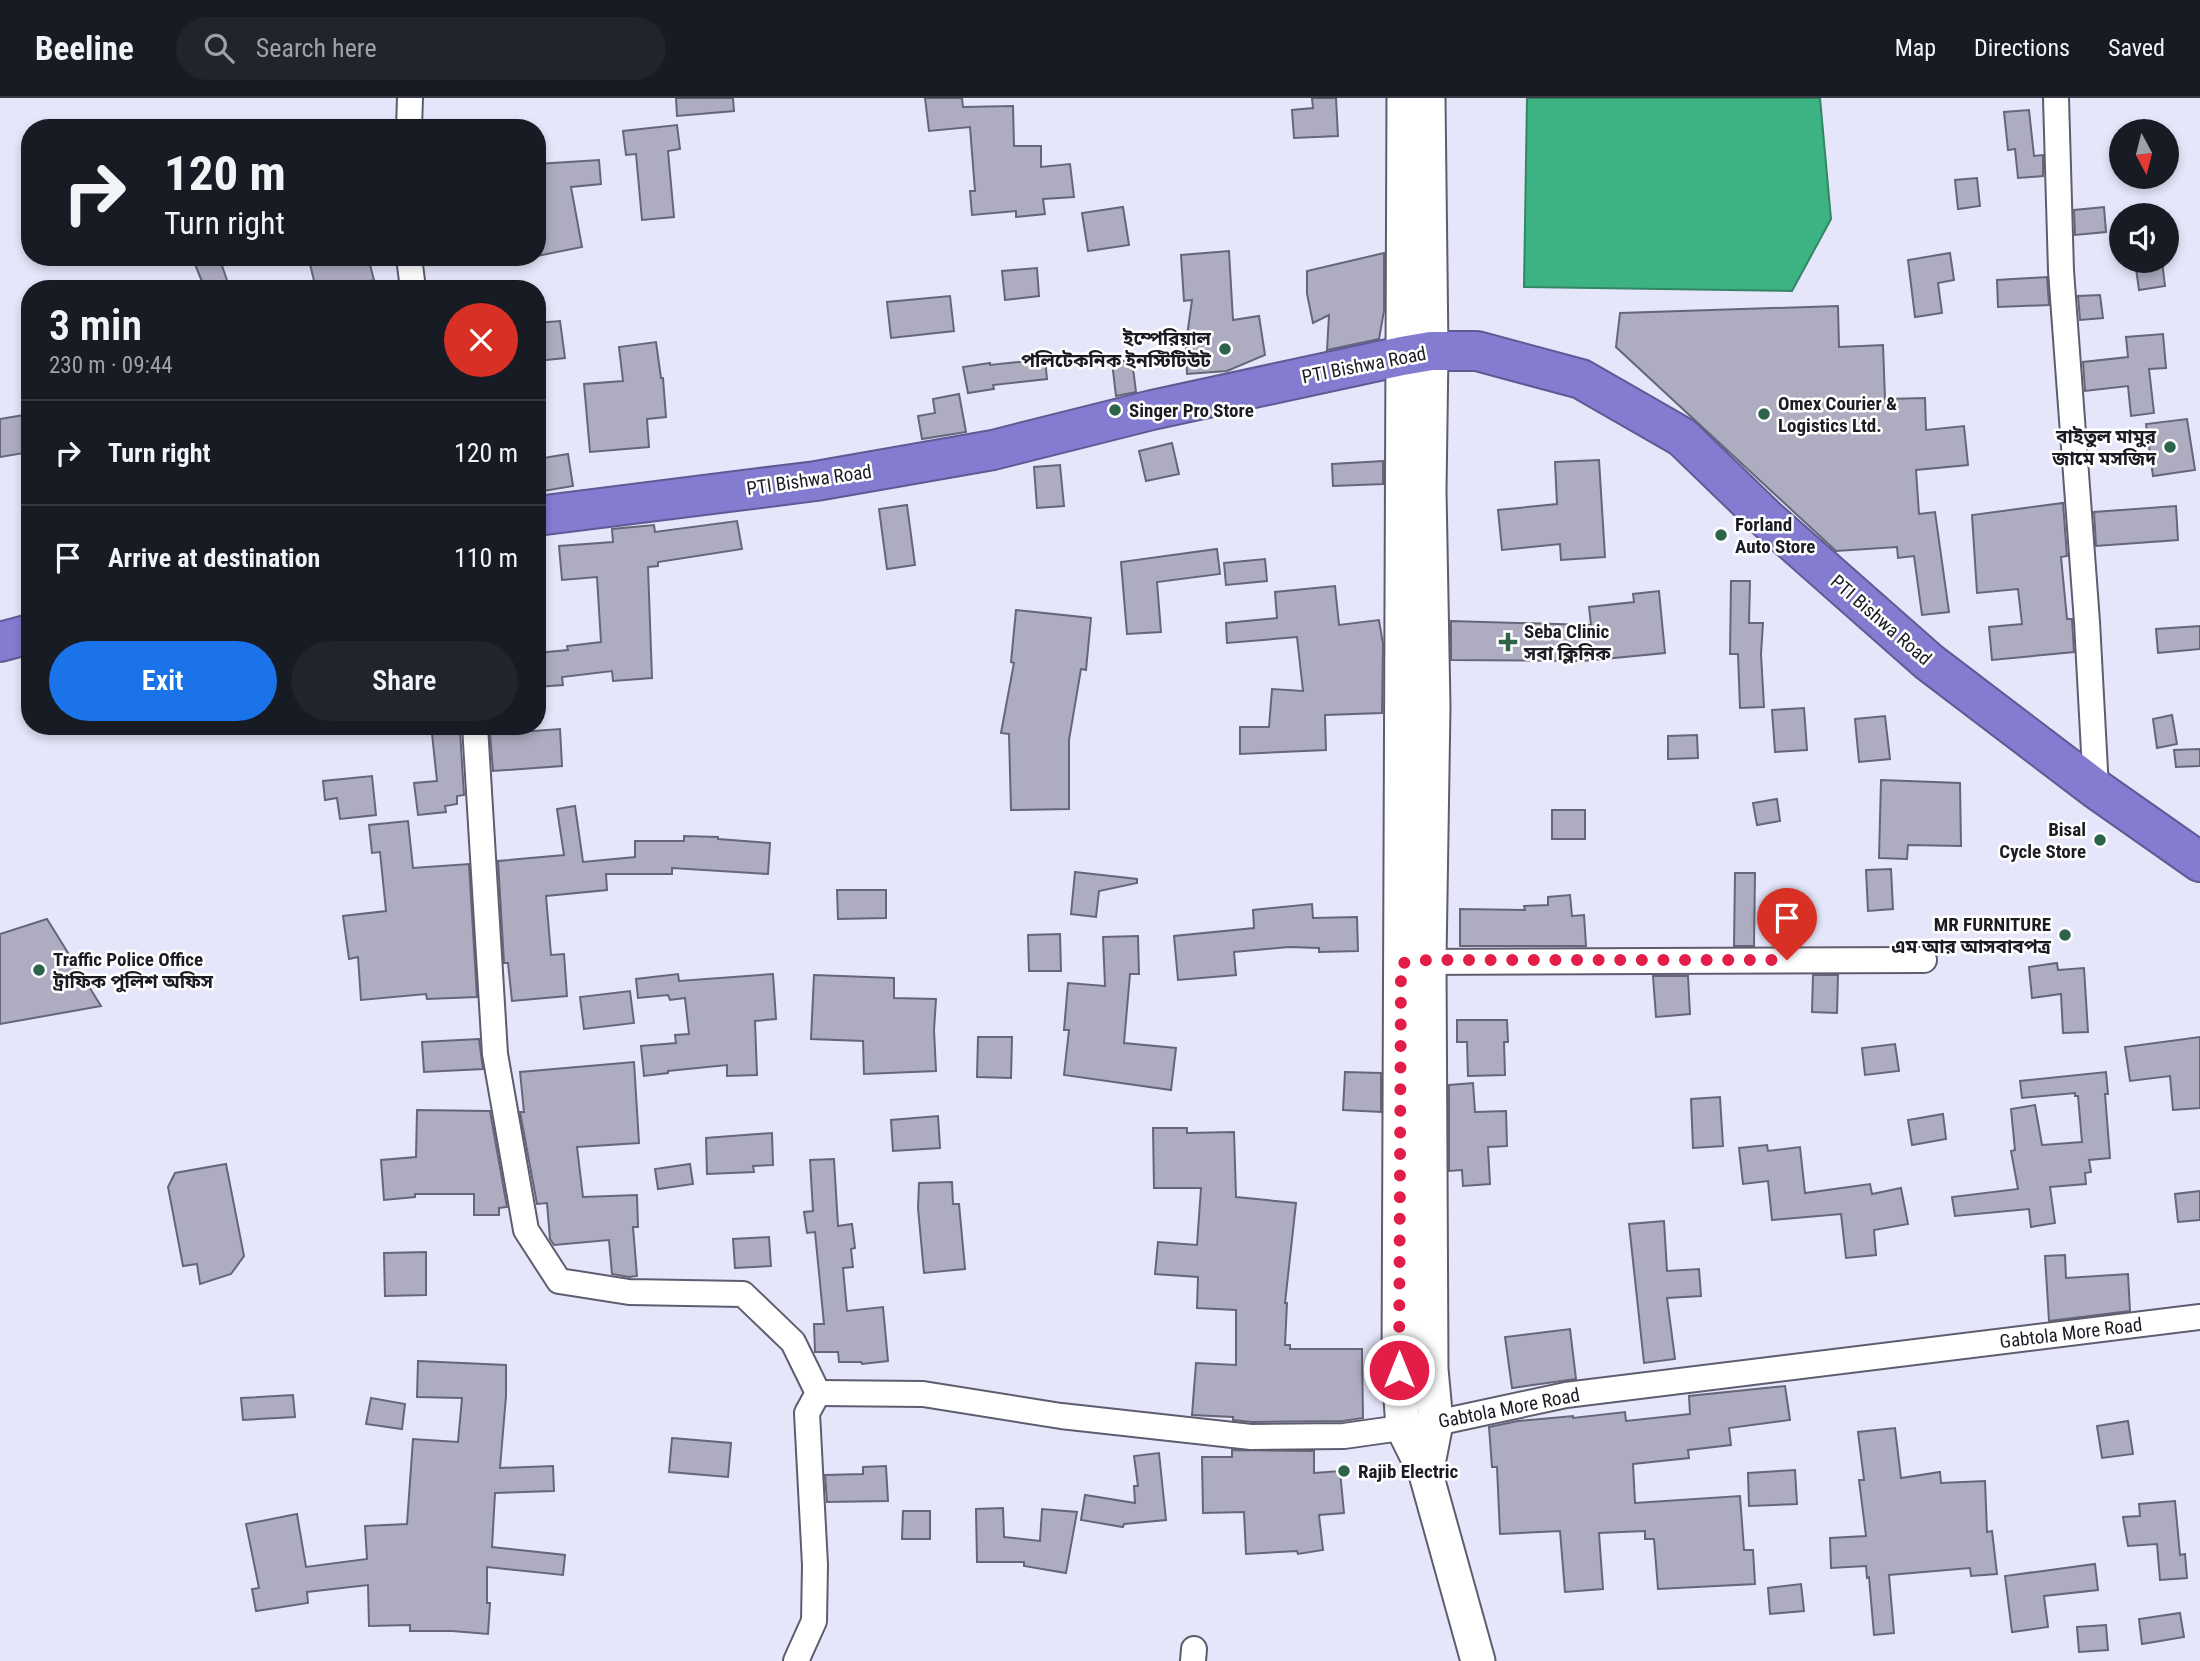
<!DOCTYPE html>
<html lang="en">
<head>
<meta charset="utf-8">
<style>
  :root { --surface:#171b24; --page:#20242c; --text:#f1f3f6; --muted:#9ea1a6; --line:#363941; --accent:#1a73e8 }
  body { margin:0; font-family:"Roboto Condensed","Noto Sans Bengali",sans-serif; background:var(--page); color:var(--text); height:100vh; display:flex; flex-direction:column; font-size:26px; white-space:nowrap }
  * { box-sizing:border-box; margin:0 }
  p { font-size:23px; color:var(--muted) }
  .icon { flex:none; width:38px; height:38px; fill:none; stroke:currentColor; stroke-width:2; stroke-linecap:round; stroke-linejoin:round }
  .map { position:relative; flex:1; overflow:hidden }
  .sheet { position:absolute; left:21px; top:182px; width:525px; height:455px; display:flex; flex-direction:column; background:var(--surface); border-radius:28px; box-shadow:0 4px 10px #0003 }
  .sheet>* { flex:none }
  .top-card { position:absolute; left:21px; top:21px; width:525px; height:147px; border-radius:28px; box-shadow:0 4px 10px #0003; background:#171b24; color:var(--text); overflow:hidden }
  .needle { width:46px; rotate:173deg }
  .buttons { position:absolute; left:2109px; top:21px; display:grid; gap:14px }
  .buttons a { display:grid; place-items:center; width:70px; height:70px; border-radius:50%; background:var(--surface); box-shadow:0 4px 10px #0003; font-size:35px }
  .pin { position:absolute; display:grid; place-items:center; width:60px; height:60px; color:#fff; margin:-72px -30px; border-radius:50% 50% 50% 0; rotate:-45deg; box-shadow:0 0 7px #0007 }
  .pin .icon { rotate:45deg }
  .me { position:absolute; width:77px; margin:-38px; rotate:0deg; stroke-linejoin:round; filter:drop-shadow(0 0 5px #0008) }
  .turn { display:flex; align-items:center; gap:24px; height:147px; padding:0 28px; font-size:32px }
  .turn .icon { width:91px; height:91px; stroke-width:2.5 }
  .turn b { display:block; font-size:49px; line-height:60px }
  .round { display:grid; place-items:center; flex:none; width:74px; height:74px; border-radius:37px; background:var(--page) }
  .summary { display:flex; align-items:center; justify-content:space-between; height:119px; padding:0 28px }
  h1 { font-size:42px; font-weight:600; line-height:52px }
  .primary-button { display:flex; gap:14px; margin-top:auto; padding:14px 28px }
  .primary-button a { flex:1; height:80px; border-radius:42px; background:var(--accent); color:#fff; font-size:28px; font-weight:600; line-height:80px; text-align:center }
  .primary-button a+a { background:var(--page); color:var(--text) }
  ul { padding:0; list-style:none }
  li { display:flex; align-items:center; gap:21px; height:105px; padding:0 28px; border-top:2px solid var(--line) }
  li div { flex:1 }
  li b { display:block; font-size:26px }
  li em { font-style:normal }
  header { display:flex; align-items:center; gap:42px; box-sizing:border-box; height:98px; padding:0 35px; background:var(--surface); border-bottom:2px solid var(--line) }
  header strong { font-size:33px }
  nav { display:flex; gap:38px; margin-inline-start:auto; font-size:24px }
  .search { width:490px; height:63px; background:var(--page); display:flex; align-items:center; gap:18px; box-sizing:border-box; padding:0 24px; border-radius:38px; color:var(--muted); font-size:26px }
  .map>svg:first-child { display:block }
  .water { fill:#3db282; stroke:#338566; stroke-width:2 }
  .building { fill:#adacc1; stroke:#666678; stroke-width:2 }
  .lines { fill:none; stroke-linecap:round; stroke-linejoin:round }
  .street-casing { stroke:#5e5d6f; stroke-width:28 }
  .secondary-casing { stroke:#5e5d6f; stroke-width:37 }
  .highway-casing { stroke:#5f5a94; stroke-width:42 }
  .street { stroke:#fff; stroke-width:24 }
  .secondary { stroke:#fff; stroke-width:33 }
  .highway { stroke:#847cd1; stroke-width:38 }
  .route { stroke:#e11d48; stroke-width:12; stroke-dasharray:0 21.6 }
  .poi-dot { fill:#2c634a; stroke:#fff; stroke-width:2.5 }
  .labels { text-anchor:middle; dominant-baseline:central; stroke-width:5; stroke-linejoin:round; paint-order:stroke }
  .poi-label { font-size:19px; font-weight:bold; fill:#1b1b23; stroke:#fff; text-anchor:start }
  .street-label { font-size:19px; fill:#1b1b23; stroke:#fff }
</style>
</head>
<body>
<header>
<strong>Beeline</strong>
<div class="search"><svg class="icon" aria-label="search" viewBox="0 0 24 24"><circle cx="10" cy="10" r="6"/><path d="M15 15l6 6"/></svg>Search here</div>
<nav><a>Map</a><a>Directions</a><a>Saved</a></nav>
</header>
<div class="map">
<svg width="2200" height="1563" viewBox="0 0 2200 1563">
  <rect width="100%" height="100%" fill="#e6e6fb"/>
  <polygon class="water" points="1527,0 1820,0 1831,121 1792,193 1524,189"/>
  <g class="building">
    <polygon points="676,0 733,0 734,13 677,18"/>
    <polygon points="925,0 962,0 963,9 1013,8 1014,48 1041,48 1041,69 1070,66 1074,99 1043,101 1045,116 1016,119 1016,113 972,117 970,93 975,93 970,29 929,33"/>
    <polygon points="1312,0 1336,0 1338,38 1294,40 1292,12 1313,10"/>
    <polygon points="2029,12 2034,58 2043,57 2043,78 2018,80 2015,51 2008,52 2004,14"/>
    <polygon points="677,27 680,51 668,53 674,119 642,122 636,56 626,57 623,33"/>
    <polygon points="599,62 601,86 571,89 582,149 537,158 537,66"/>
    <polygon points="1977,80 1980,108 1958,111 1955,82"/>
    <polygon points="1123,109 1129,147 1088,153 1082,115"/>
    <polygon points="2104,109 2106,134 2075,137 2074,112"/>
    <polygon points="1229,153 1233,222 1259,218 1265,257 1227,273 1187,276 1186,245 1192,202 1184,203 1181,157"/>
    <polygon points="1384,155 1384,213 1379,241 1327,252 1329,217 1313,225 1307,196 1307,173"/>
    <polygon points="1950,155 1954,182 1938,185 1942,215 1915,219 1908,162"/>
    <polygon points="192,159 219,159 230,191 205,191"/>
    <polygon points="320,159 368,159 374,182 341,191 316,191 309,162"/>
    <polygon points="2135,163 2162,163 2165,188 2139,192"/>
    <polygon points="1037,170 1039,198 1005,202 1002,173"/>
    <polygon points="2047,179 2049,207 1998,209 1997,182"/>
    <polygon points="2100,197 2103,220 2080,222 2078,198"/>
    <polygon points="950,198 954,233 891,240 887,204"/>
    <polygon points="1838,208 1839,249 1883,247 1885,301 1925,300 1926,332 1964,328 1968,367 1916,372 1919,416 1935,414 1949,514 1922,517 1914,458 1898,460 1897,449 1836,453 1616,249 1620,215"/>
    <polygon points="560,223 565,260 537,263 537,225"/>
    <polygon points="2163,236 2166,270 2149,271 2154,315 2131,318 2128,288 2085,293 2083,264 2128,259 2126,239"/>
    <polygon points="656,244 661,280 663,280 666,319 647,321 649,349 590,354 584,286 623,283 619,249"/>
    <polygon points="1045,261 1047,281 993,287 994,291 968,295 963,269 990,265 990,267"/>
    <polygon points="1132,262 1136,294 1116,298 1112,264"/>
    <polygon points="959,296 966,334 922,341 918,318 935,315 933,301"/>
    <polygon points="30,316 30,354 0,359 0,321"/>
    <polygon points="2187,321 2195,372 2153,378 2146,326"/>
    <polygon points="1172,345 1179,376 1146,383 1139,353"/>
    <polygon points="568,356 573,388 537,394 537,361"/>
    <polygon points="1599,362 1605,459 1561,462 1560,446 1502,452 1498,412 1557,406 1555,364"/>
    <polygon points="1383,363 1383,386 1333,388 1332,366"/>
    <polygon points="1060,367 1064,408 1037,410 1034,369"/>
    <polygon points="2063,405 2067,458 2061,459 2067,521 2072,521 2074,554 1992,562 1989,529 2022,526 2018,491 1977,495 1972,417"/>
    <polygon points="907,407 915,467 887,471 879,411"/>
    <polygon points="2176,408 2178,442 2096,448 2094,414"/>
    <polygon points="737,423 742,451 658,464 658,468 648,469 652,580 613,583 612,573 562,579 563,587 537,589 537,555 568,552 567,548 601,544 597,479 562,482 559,448 613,444 612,431 654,427 655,434"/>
    <polygon points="1217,451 1220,476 1157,484 1161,534 1127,536 1121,464"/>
    <polygon points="1265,461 1267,483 1226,487 1224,465"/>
    <polygon points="1731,483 1750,483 1749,525 1763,525 1761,556 1764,609 1740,610 1738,556 1730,556"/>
    <polygon points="1335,488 1339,527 1379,522 1383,546 1382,615 1325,617 1326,652 1240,656 1240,629 1269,629 1272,591 1303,593 1297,539 1227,545 1226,525 1277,520 1275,494"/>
    <polygon points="1659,493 1665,555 1583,563 1451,562 1451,523 1591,527 1589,509 1634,504 1633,496"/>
    <polygon points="1016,512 1091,520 1086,572 1081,571 1069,642 1069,711 1011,712 1009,636 1001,635 1014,565 1011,564"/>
    <polygon points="2200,528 2200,551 2158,555 2156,531"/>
    <polygon points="1804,610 1807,652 1775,654 1772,612"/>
    <polygon points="2172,617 2177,646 2157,650 2153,621"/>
    <polygon points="1885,618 1890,661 1859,664 1855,621"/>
    <polygon points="560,631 562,668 493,673 490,636"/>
    <polygon points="460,633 464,697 457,698 457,706 445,708 446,714 418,717 414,685 437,683 432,636"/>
    <polygon points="1697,637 1698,660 1668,661 1668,638"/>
    <polygon points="2200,651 2200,668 2176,669 2174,652"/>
    <polygon points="372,678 376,717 340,721 337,700 325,702 323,683"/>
    <polygon points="1881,682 1960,685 1961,748 1908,747 1907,761 1879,760"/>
    <polygon points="1777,701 1780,723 1757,727 1753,705"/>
    <polygon points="575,708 583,764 635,759 635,743 684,743 684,738 718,739 718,741 770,745 768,776 672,770 672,776 606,776 607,792 546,798 551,857 564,856 567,898 512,903 508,865 504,865 498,763 564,757 557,711"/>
    <rect x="1552" y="712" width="33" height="29"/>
    <polygon points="408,723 413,770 469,766 477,899 427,901 426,896 361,902 358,859 349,861 343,818 386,813 380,754 372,755 369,727"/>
    <polygon points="1891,771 1893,811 1868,813 1866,772"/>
    <polygon points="1075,774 1137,781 1137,785 1099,793 1096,819 1071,816"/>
    <polygon points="1735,775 1755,775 1754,848 1734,848"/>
    <polygon points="837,792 886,792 886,820 838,821"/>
    <polygon points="1570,797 1572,818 1584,817 1586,848 1460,848 1460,811 1525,812 1524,808 1548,807 1548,799"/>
    <polygon points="1312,806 1313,820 1357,819 1358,853 1319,854 1319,850 1288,849 1234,854 1236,877 1178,882 1174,838 1254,830 1253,812"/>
    <polygon points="47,821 101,908 0,926 0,836"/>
    <polygon points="1060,836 1061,873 1029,873 1028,837"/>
    <polygon points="1138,838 1139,876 1130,876 1124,945 1176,950 1171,992 1064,977 1069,932 1064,932 1068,885 1105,888 1103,839"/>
    <polygon points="2057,865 2058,872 2084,870 2088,934 2063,935 2061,896 2032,900 2029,869"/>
    <polygon points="678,876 679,883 773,876 776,921 755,923 757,977 727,978 727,967 668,973 668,975 644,978 641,948 676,945 675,937 689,936 685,900 670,902 668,897 638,900 636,881"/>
    <polygon points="814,877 894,880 894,900 936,901 934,932 936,973 864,976 863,943 811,941"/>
    <polygon points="1813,877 1838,877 1837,915 1812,914"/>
    <polygon points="1653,878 1688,878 1690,916 1656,919"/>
    <polygon points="630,893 634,925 584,931 580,899"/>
    <polygon points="1457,922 1507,922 1508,944 1504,944 1505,977 1468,978 1467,944 1457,944"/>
    <polygon points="978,939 1012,939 1011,980 977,979"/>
    <polygon points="2200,939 2200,1010 2173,1012 2170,978 2130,983 2125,949"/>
    <polygon points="479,941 483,971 424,974 422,944"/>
    <polygon points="1895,946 1899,973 1865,977 1862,950"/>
    <polygon points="634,964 639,1045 577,1049 583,1099 637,1097 638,1129 633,1129 637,1178 629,1179 612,1176 609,1142 554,1147 550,1141 547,1105 537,1106 520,1014 524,1014 520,974"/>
    <polygon points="1345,974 1381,975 1381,1014 1343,1012"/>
    <polygon points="2106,974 2108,996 2105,996 2110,1060 2089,1062 2091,1074 2085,1075 2086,1086 2050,1089 2055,1125 2031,1129 2029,1111 1955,1118 1952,1099 2018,1091 2011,1053 2015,1052 2011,1011 2035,1007 2042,1047 2082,1044 2078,998 2075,998 2075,995 2022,1000 2020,983"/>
    <polygon points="1473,985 1475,1014 1506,1013 1507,1048 1488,1049 1490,1086 1463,1088 1462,1072 1449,1073 1449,987"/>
    <polygon points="1720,999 1723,1048 1693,1050 1691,1001"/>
    <polygon points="417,1012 490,1013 507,1109 499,1110 499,1117 474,1117 474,1096 415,1096 415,1099 384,1102 381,1062 416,1059"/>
    <polygon points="1943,1016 1946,1041 1912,1047 1908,1022"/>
    <polygon points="938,1018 940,1050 893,1053 891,1022"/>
    <polygon points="1153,1030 1187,1030 1187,1035 1234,1034 1236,1099 1296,1105 1285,1205 1287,1205 1285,1247 1290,1247 1290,1251 1362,1251 1363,1320 1343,1323 1252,1324 1233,1322 1233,1319 1192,1317 1196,1265 1236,1267 1236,1212 1197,1210 1198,1179 1155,1176 1158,1144 1197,1147 1201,1090 1154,1090"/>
    <polygon points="772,1035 773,1067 753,1068 754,1074 707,1076 706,1040"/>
    <polygon points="1767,1047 1768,1053 1800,1049 1805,1095 1870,1086 1872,1096 1901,1090 1908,1126 1874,1132 1876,1157 1846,1160 1841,1116 1772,1122 1768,1083 1743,1086 1739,1050"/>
    <polygon points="834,1061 838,1128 852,1126 855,1150 851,1151 853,1169 843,1170 847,1213 883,1209 888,1263 862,1266 861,1264 839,1264 838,1254 815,1254 814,1226 824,1226 815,1134 807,1135 804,1114 813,1113 810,1062"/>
    <polygon points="226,1066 244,1158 231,1176 200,1186 197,1166 183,1168 168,1089 175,1075"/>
    <polygon points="690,1066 693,1086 658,1091 655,1071"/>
    <polygon points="952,1084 953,1106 959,1106 965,1171 924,1175 918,1110 919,1085"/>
    <polygon points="2200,1093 2200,1122 2178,1124 2175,1096"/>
    <polygon points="1664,1123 1667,1173 1699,1171 1701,1198 1667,1200 1675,1261 1644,1265 1629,1126"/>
    <polygon points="769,1139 771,1168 735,1170 733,1141"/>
    <polygon points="426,1154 426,1197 385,1198 384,1155"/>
    <polygon points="2065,1157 2066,1180 2128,1176 2130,1213 2049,1223 2045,1158"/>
    <polygon points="1570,1231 1576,1281 1512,1290 1505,1239"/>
    <polygon points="418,1263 506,1267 506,1298 500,1370 553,1368 554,1393 495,1395 492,1449 565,1457 563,1477 487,1469 487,1505 490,1505 488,1536 452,1533 410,1533 410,1527 369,1528 368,1487 307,1494 308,1505 256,1513 252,1491 259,1490 246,1426 297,1416 306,1469 367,1461 365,1428 407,1426 413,1341 458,1344 462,1300 417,1299"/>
    <polygon points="1785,1288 1790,1322 1729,1330 1731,1347 1688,1352 1689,1360 1633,1366 1635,1405 1740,1398 1744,1452 1753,1452 1755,1486 1658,1491 1654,1441 1645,1441 1645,1433 1599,1435 1603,1491 1565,1494 1560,1433 1500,1436 1497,1369 1492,1369 1489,1329 1518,1323 1573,1318 1573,1320 1625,1314 1626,1323 1690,1316 1689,1298"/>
    <polygon points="293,1297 295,1319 243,1322 241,1300"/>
    <polygon points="371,1300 405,1306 402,1331 366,1326"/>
    <polygon points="2128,1323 2133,1356 2102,1360 2097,1328"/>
    <polygon points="1895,1330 1901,1380 1940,1374 1941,1385 1985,1383 1987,1434 1992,1433 1997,1476 1971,1478 1970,1470 1889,1477 1894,1535 1874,1537 1869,1479 1867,1480 1866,1468 1831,1470 1830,1440 1866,1438 1859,1382 1864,1382 1858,1334"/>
    <polygon points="672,1340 731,1345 728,1379 669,1374"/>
    <polygon points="1232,1352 1314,1353 1314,1375 1340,1373 1344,1415 1319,1417 1323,1452 1298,1456 1297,1453 1246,1456 1244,1414 1203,1415 1202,1359 1232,1359"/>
    <polygon points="1159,1355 1166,1422 1124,1426 1123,1429 1081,1422 1085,1397 1135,1405 1134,1388 1138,1388 1134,1358"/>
    <polygon points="886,1368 888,1403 827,1404 825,1377 863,1376 863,1369"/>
    <polygon points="1795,1372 1797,1406 1749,1408 1748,1375"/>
    <polygon points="2175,1403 2180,1457 2185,1456 2187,1480 2160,1482 2157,1446 2128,1448 2123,1419 2140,1418 2139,1406"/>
    <polygon points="1003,1410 1004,1439 1040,1443 1042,1411 1077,1414 1066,1475 1024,1468 1024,1464 977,1464 976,1411"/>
    <polygon points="903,1413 930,1413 930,1441 902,1441"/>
    <polygon points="2095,1466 2098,1492 2044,1498 2048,1529 2012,1534 2005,1478"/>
    <polygon points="1801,1486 1804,1513 1770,1516 1768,1490"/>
    <polygon points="2180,1515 2184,1539 2142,1546 2139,1521"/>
    <polygon points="2106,1527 2108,1552 2079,1554 2077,1529"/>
  </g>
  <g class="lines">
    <defs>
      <g id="street">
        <polyline points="2056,0 2061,173 2087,524 2096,691"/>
        <polyline points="409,30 410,0"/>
        <polyline points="409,159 413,191"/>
        <polyline points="475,628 495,956 526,1132 559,1183 629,1194 743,1196 793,1244 818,1295"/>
        <polyline points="1412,864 1924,862"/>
        <polyline points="818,1295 923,1296 1061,1318 1251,1339 1344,1338 1436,1325 1566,1297 2200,1219"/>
        <polyline points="796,1563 814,1523 815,1467 807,1315 818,1295"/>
        <polyline points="1193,1563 1194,1551"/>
      </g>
      <g id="secondary">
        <polyline points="1404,0 1399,1272 1403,1330 1426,1376 1478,1563"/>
        <polyline points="1426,1376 1436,1325 1431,1271 1429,862 1433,608 1429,393 1431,253 1428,0"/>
      </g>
      <g id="highway">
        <polyline points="537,418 816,383 993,352 1152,312 1402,258 1431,253 1477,253 1581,281 1682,339 1768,422 1929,564 2096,691 2200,764"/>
        <polyline points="0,544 30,536"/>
      </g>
    </defs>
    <use href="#street" class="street-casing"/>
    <use href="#secondary" class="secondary-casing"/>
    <use href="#highway" class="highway-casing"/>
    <use href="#street" class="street"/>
    <use href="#secondary" class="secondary"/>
    <use href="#highway" class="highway"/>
  </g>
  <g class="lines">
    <polyline class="route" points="1399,1272 1401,865 1429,862 1787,862"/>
  </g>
  <g class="poi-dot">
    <circle cx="1225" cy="251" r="7"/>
    <circle cx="1115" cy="312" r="7"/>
    <circle cx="1764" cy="316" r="7"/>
    <circle cx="2170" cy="349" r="7"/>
    <circle cx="1721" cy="437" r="7"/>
    <path d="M1504.5 533.5h7v7h7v7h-7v7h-7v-7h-7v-7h7z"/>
    <circle cx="2100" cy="742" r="7"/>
    <circle cx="2065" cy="837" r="7"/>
    <circle cx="39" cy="872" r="7"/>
    <circle cx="1344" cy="1373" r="7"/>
  </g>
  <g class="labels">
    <g class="poi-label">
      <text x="1211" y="240" text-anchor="end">ইম্পেরিয়াল<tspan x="1211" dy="22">পলিটেকনিক ইনস্টিটিউট</tspan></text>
      <text x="1778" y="305">Omex Courier &amp;<tspan x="1778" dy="22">Logistics Ltd.</tspan></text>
      <text x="1129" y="312">Singer Pro Store</text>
      <text x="2156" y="338" text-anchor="end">বাইতুল মামুর<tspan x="2156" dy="22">জামে মসজিদ</tspan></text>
      <text x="1735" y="426">Forland<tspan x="1735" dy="22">Auto Store</tspan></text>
      <text x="1524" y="533">Seba Clinic<tspan x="1524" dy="22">সবা ক্লিনিক</tspan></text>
      <text x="2086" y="731" text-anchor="end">Bisal<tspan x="2086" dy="22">Cycle Store</tspan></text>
      <text x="2051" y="826" text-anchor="end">MR FURNITURE<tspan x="2051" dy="22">এম আর আসবাবপত্র</tspan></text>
      <text x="53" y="861">Traffic Police Office<tspan x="53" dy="22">ট্রাফিক পুলিশ অফিস</tspan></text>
      <text x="1358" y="1373">Rajib Electric</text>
    </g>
    <g class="street-label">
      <text transform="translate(1364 267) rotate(-11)">PTI Bishwa Road</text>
      <text transform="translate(809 382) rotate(-8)">PTI Bishwa Road</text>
      <text transform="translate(1881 522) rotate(41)">PTI Bishwa Road</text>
      <text transform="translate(2071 1235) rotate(-7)">Gabtola More Road</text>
      <text transform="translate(1509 1310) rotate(-11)">Gabtola More Road</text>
    </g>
  </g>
</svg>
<div class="buttons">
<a><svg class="needle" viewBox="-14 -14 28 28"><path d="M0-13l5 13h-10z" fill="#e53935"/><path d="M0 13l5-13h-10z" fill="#9ea1a6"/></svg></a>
<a><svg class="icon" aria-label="sound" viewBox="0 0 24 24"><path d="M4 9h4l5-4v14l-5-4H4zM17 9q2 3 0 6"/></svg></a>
</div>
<div class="pin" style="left:1787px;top:862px;background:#d93025"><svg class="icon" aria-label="arrive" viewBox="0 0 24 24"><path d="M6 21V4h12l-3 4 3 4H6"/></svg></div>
<svg class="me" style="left:1399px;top:1272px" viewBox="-20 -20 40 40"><circle r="17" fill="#e11d48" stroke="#fff" stroke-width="3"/><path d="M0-11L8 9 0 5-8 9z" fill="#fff"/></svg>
<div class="top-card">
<div class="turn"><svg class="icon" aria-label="right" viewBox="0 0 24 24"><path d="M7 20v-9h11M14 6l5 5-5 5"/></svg><div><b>120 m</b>Turn right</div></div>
</div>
<section class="sheet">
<div class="summary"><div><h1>3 min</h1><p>230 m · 09:44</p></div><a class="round" style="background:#d93025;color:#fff"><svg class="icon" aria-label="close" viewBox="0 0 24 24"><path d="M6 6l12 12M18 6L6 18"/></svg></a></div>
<ul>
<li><svg class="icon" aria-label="right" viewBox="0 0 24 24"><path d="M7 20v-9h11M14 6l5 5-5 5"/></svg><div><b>Turn right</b></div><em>120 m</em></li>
<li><svg class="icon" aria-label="arrive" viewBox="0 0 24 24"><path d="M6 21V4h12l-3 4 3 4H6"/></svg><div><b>Arrive at destination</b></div><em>110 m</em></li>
</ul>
<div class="primary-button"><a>Exit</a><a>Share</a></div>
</section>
</div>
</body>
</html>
